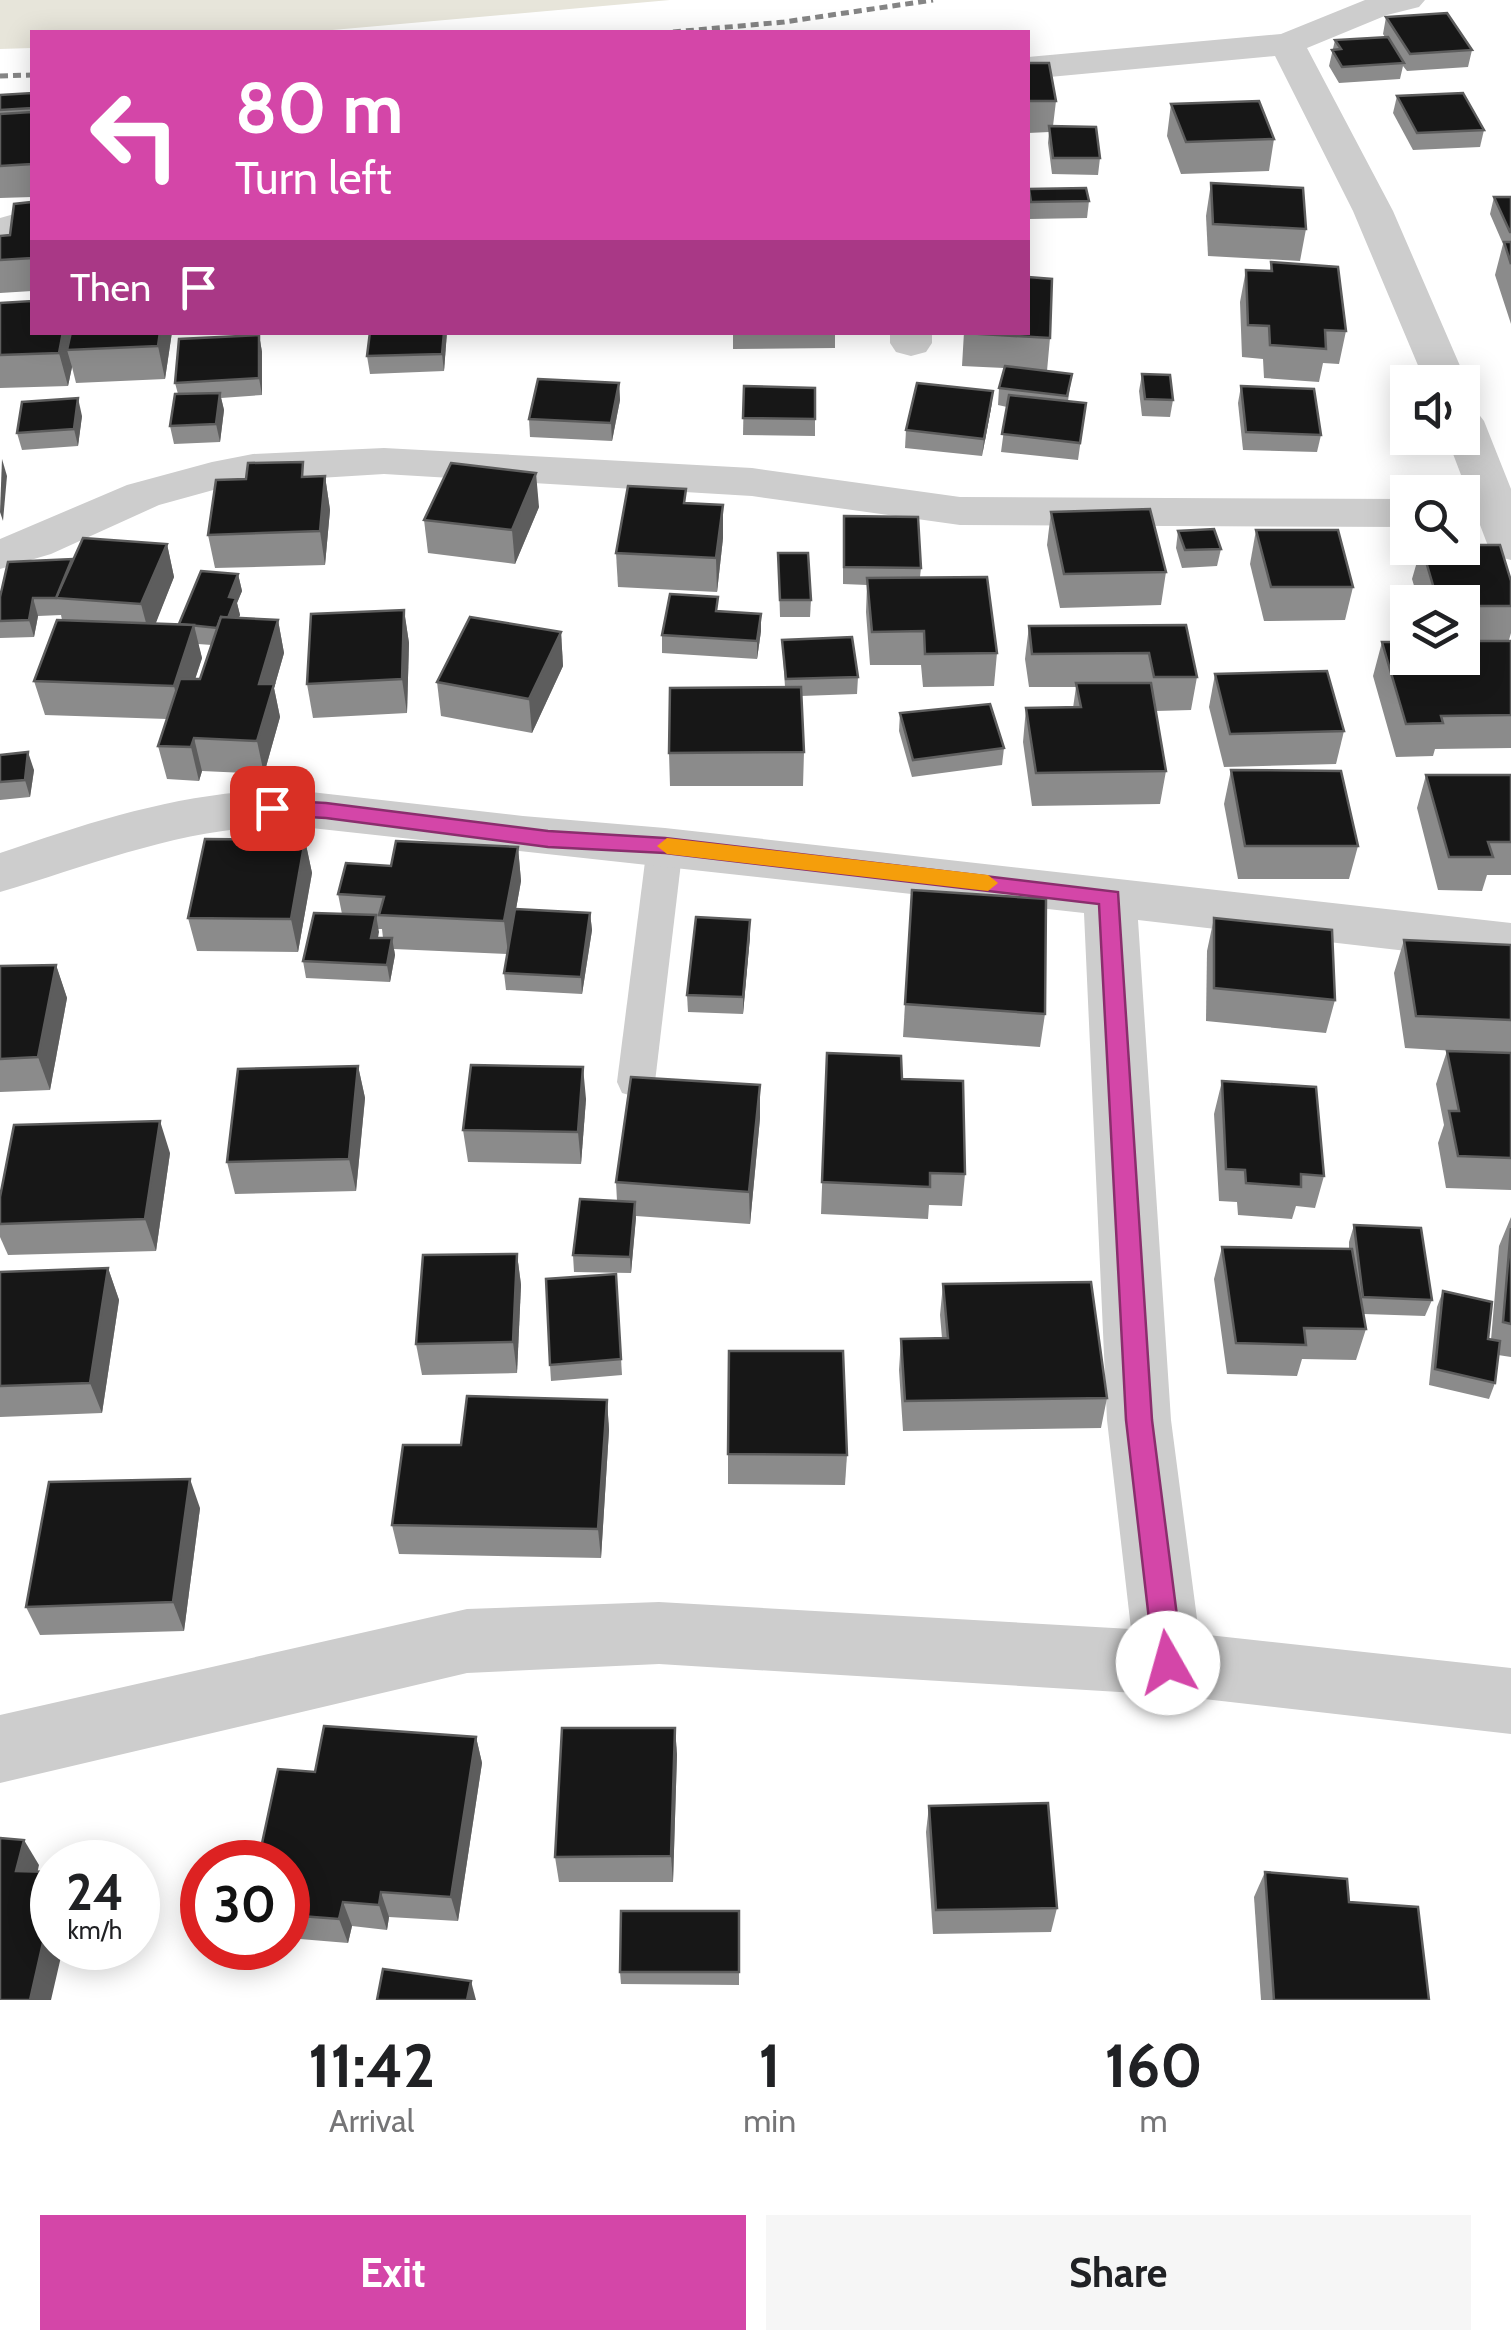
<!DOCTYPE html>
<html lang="en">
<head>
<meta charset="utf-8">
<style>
  :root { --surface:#fff; --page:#f6f6f6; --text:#202124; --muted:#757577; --accent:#d446a8 }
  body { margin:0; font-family:Cabin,sans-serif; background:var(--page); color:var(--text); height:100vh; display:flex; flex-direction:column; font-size:38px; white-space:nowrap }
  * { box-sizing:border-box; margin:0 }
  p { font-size:32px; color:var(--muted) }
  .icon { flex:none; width:55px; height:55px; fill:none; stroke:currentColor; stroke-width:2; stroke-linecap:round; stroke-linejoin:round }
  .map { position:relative; height:2000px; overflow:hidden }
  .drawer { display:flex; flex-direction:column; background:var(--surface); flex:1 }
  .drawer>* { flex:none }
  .guide { position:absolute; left:30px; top:30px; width:1000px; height:305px; border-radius:0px; box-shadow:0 5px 25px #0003; background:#d446a8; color:#fff; overflow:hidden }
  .fabs { position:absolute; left:1390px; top:365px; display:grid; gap:20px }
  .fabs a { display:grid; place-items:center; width:90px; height:90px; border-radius:0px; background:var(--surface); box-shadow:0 5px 25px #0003; font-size:50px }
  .speed { position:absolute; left:30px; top:1840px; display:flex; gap:20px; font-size:50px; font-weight:700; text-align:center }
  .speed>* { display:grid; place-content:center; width:130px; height:130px; border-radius:50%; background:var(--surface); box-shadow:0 5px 25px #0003; line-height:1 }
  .speed small { font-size:25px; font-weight:400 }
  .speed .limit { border:15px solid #d22; background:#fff; color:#111 }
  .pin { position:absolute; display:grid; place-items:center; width:85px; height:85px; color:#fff; margin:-42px; border-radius:20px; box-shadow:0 5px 15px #0006 }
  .me { position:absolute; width:110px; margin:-55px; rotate:353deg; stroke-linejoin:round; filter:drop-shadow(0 0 8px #0008) }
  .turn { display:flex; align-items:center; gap:35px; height:210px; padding:0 40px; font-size:45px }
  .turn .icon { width:130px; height:130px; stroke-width:2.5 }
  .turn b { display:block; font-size:70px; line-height:85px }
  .then { display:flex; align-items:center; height:95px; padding:0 40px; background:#0003; gap:20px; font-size:38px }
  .eta { display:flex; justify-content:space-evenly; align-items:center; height:170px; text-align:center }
  .eta b { font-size:60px; font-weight:700; line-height:70px }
  .primary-button { display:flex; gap:20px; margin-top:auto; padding:20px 40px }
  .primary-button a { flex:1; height:115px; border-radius:0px; background:var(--accent); color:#fff; font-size:40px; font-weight:700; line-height:115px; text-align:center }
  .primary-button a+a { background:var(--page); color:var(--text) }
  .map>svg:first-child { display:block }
  .green { fill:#e7e5da }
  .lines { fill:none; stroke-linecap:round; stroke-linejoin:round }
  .lane { fill:#cdcdcd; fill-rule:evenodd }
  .street { fill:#cdcdcd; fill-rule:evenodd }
  .rail { stroke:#858585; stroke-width:5; stroke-dasharray:8 5; stroke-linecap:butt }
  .wall { fill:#8b8b8b; fill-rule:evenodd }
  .shaded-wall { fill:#5d5d5d }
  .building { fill:#171717; stroke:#5d5d5d; stroke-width:2.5 }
  .route { fill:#d446a8; stroke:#8a2e6d; stroke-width:2.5 }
  .slow { fill:#f59e0b }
</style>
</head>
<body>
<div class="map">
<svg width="1511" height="2000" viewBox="0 0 1511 2000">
  <rect width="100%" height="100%" fill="#fff"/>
  <polygon class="green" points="0,0 670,0 310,32 32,32 32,48 0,49"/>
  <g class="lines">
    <polygon class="lane" points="665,833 678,837 683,846 655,1082 650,1093 636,1097 622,1093 617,1082 647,846 652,837"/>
    <g class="street">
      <polygon points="1365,0 1425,0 1419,7 1387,15 1307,48 1393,211 1467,382 1462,389 1462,382 1425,382 1353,211 1275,56 1028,79 1028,57 1281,34"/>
      <polygon points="32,209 32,233 0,242 0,218"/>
      <polygon points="890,332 932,332 932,343 926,352 911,356 896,352 890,343"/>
      <polygon points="1462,408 1477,412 1484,421 1511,489 1511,560 1495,556 1488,546 1447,438 1462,438"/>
      <polygon points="384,448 752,468 960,497 1408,499 1408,527 960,525 752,496 384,474 253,482 217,489 159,505 51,554 0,569 0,539 127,485 212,462 253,454"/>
      <path d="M293,790L523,816L665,828L1511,923V963L1138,920L1171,1420L1199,1634L1511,1668V1734L1169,1695L659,1664L467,1673L0,1783V1715L467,1609L659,1602L1131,1629L1107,1420L1084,913L293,826C188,825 98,863 0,892V853L15,848C105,817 196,789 293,790Z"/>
    </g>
    <g class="rail">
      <polyline points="673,32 784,22 933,0"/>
      <polyline points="0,76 32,75"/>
    </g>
  </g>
  <g class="wall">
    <polygon points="1386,17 1472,50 1468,67 1407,71 1403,66 1400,79 1339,83 1329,66 1335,40 1385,37 1383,34"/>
    <polygon points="1028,63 1056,101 1053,126 1100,158 1098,175 1052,174 1048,143 1049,132 1028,133"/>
    <polygon points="32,93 32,197 0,198 0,95"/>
    <polygon points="1397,96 1484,130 1480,147 1413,150 1393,113"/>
    <polygon points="1171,104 1274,139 1269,171 1181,174 1167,136"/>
    <polygon points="1211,183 1306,229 1300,261 1208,256 1206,216"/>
    <polygon points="1029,189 1089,201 1087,218 1029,219 1028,208"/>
    <polygon points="1494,197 1511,197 1511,324 1495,275 1503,244 1490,214"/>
    <polygon points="32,202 32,291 0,293 0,236 10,235"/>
    <polygon points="1271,262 1346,331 1339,364 1323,363 1319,382 1264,378 1263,359 1242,357 1240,302 1246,270 1270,271"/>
    <polygon points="0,303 32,332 172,332 165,379 76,383 72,367 68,386 0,388"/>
    <polygon points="370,332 447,332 444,371 370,374 367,356"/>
    <polygon points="551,332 645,332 551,333"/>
    <polygon points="733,332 835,332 835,348 733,349"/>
    <polygon points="964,332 1050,338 1047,371 1072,374 1068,401 1086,403 1078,460 1001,452 1007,407 998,405 999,388 1004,368 962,366"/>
    <polygon points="259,335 262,352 262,395 221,398 224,410 220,442 174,444 170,426 178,394 175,383"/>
    <polygon points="1142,374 1173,400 1170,417 1142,416 1139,391"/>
    <polygon points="619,383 620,400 612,441 530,437 529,419"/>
    <polygon points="744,386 815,388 815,436 743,435"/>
    <polygon points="1241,386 1321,435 1317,452 1243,450 1238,403"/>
    <polygon points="993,391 991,408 982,456 905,448 906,430"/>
    <polygon points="82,416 78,446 22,450 17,433"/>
    <polygon points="325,476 330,510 325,565 215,568 208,535 246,479"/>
    <polygon points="539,507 515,564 428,553 424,520"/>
    <polygon points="1051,512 1166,572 1161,605 1060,608 1047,545"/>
    <polygon points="1256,530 1353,587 1345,620 1264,621 1250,564"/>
    <polygon points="1178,531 1221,549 1217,566 1182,568 1176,548"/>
    <polygon points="843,533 921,568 920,577 997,653 994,686 923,687 921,665 870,665 866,612 867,585 843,584"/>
    <polygon points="723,538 717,592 618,587 616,553"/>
    <path d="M167,544L174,577L155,624H179L238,574L242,591L237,603L240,615L238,618L278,620L284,653L274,688L280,717L264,774L202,771L199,781L167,779L158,746L167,719L45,715L34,681L62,620L61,615L38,616L34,637L0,638V597L72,559ZM198,644L212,645L200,679H195L202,658Z"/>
    <polygon points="1421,548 1462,548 1511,581 1511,633 1509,640 1462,640 1462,602 1419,602 1412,579"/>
    <polygon points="778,553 811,600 810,617 780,617"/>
    <polygon points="404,610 409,643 407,713 313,718 307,684"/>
    <polygon points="761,614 761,631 757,659 662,653 662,635"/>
    <polygon points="1186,625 1197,677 1191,710 1156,711 1166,771 1160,804 1032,806 1023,742 1026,708 1073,708 1076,687 1029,687 1025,659 1029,626"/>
    <polygon points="561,632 563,666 532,733 441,716 437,682"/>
    <polygon points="782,640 858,677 857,694 801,696 804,752 803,786 670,786 669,753 785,687"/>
    <polygon points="1511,641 1511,748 1435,749 1433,756 1396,757 1373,676 1382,642"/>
    <polygon points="1215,674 1344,731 1336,764 1224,767 1209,707"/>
    <polygon points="900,713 1004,748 1002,765 912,777 899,731"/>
    <polygon points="0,755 34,770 30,797 0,800"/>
    <polygon points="1231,770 1358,846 1349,879 1238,879 1224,804"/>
    <polygon points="1426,775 1511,775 1511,875 1487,875 1482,891 1438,890 1417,808"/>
    <polygon points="305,840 312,873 298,952 197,951 188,918"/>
    <path d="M518,847L521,881L516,909L590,913L592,930L582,994L506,990L504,973L507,954L394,949L395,955L390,982L306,978L303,961L342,914L338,894L391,866ZM378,929H382L383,938H378Z"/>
    <polygon points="912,890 1045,1014 1040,1047 903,1037"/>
    <polygon points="1214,918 1335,1000 1326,1033 1206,1021 1207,951"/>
    <polygon points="750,937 743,1014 688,1012 687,995"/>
    <polygon points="1404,940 1511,945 1511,1190 1446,1188 1438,1143 1444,1125 1436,1084 1447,1051 1473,1052 1405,1048 1394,973"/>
    <polygon points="56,965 67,998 50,1090 0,1092 0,966"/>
    <polygon points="827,1053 965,1174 962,1206 929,1205 928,1219 821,1214"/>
    <polygon points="358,1066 365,1098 356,1191 235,1194 227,1162"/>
    <polygon points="1222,1081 1324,1176 1315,1208 1296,1206 1292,1219 1238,1215 1237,1202 1219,1201 1214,1114"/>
    <polygon points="586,1099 581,1164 468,1162 463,1130"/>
    <polygon points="760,1118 750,1224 636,1216 631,1273 574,1272 573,1255 617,1201 616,1182"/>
    <polygon points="170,1153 156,1251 8,1255 0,1237 0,1197"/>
    <polygon points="1511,1217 1511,1357 1498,1355 1495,1383 1489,1399 1429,1385 1437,1307 1443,1291 1488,1339 1491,1340 1499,1246"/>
    <polygon points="1354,1225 1432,1300 1425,1316 1364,1314 1366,1329 1356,1360 1302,1359 1297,1376 1227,1374 1214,1279 1222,1247 1349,1249 1349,1242"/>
    <polygon points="517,1254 521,1285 517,1373 422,1375 416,1344"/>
    <polygon points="108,1268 119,1300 102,1413 0,1417 0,1272"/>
    <polygon points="616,1274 622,1375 551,1381 550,1365"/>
    <polygon points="943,1284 1107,1398 1101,1428 903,1431 899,1370 901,1339 942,1338 940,1315"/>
    <polygon points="607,1400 609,1430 601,1558 399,1554 392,1525 461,1445"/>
    <polygon points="728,1454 847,1455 845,1485 728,1484"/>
    <polygon points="200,1508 184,1631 40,1635 26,1607"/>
    <polygon points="675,1728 677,1755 673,1882 559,1882 555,1857"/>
    <polygon points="476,1737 482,1763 458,1921 389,1917 387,1930 352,1926 348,1943 288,1938 288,1862 315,1772"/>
    <polygon points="929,1806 1057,1908 1051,1932 933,1934 926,1832"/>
    <polygon points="1265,1872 1349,1902 1429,2000 1261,2000 1254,1897"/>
    <polygon points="739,1911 739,1985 621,1984 620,1972"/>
  </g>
  <g class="shaded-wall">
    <polygon points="63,332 78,332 67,350 72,367 68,386 59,353"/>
    <polygon points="160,332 172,332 165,379 158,346"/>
    <polygon points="444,332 447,332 444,371 442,354"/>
    <polygon points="259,335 262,352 262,395 259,378"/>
    <polygon points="619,383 620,400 612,441 611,423"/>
    <polygon points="993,391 991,408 982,456 984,439"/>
    <polygon points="220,393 224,410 220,442 216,424"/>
    <polygon points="78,398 82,416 78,446 74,429"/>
    <polygon points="2,459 7,476 3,521 0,512"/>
    <polygon points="536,473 539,507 515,564 512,530"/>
    <polygon points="325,476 330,510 325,565 320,531"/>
    <polygon points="723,505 723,538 717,592 716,558"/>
    <polygon points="167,544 174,577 150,638 141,604"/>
    <polygon points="238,574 242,591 237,603 240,615 228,646 229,597"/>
    <polygon points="33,598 38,616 34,637 29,620"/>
    <polygon points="404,610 409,643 407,713 402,679"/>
    <polygon points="761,614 761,631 757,659 757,641"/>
    <polygon points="278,620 284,653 274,688 280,717 264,774 257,741 259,684"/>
    <polygon points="194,625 202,658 182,720 174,686"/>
    <polygon points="561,632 563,666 532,733 529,699"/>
    <polygon points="194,738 202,771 199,781 191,747"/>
    <polygon points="28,752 34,770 30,797 25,780"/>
    <polygon points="305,840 312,873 298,952 291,919"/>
    <polygon points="518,847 521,881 508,954 504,921"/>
    <polygon points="590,913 592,930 582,994 581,977"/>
    <polygon points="376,915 379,932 375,955 371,938"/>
    <polygon points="750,920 750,937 743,1014 743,997"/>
    <polygon points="392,938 395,955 390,982 387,965"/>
    <polygon points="56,965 67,998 50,1090 38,1057"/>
    <polygon points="358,1066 365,1098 356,1191 349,1159"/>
    <polygon points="583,1067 586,1099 581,1164 578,1132"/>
    <polygon points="760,1085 760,1118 750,1224 749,1192"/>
    <polygon points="160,1121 170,1153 156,1251 145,1219"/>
    <polygon points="635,1202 636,1218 631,1273 630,1257"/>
    <polygon points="517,1254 521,1285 517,1373 513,1342"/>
    <polygon points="108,1268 119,1300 102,1413 90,1383"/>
    <polygon points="607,1400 609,1430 601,1558 598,1529"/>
    <polygon points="190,1479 200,1508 184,1631 173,1602"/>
    <polygon points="675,1728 677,1755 673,1882 671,1856"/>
    <polygon points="476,1737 482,1763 458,1921 451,1897"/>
    <polygon points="24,1840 39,1865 32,1896 16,1871"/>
    <polygon points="381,1892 389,1917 387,1930 379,1905"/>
    <polygon points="343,1902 352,1926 348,1943 339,1919"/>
    <polygon points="52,1903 52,1948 63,1948 51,2000 30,2000"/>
    <polygon points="471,1981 476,2000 467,2000"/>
  </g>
  <g class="building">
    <polygon points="1447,13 1472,50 1410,54 1386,17"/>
    <polygon points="1388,37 1404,63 1342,67 1332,50 1341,49 1335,40"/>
    <polygon points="1028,63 1049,63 1056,101 1028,101"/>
    <polygon points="32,93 32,108 0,110 0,95"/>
    <polygon points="1463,93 1484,130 1417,133 1397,96"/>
    <polygon points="1259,101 1274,139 1186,142 1171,104"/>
    <polygon points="32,112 32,164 0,166 0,114"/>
    <polygon points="1049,126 1096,127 1100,158 1053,158"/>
    <polygon points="1211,183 1303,188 1306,229 1213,224"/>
    <polygon points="1086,188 1089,201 1031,202 1029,189"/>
    <polygon points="1494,197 1511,197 1511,232 1510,232"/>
    <polygon points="32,202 32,258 0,260 0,236 10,235 14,204"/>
    <polygon points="1504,242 1511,242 1511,264"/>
    <polygon points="1271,262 1338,267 1346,331 1325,330 1326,349 1270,345 1269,326 1248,325 1246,270 1272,271"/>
    <polygon points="1028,277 1052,279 1050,338 964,333 1028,332"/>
    <polygon points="32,301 32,332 63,332 59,353 0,355 0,303"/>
    <polygon points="71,332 160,332 158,346 67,350"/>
    <polygon points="370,332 444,332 442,354 367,356"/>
    <polygon points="259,335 259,378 175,383 179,339"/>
    <polygon points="1005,366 1072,374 1067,396 999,388"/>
    <polygon points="1142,374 1170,375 1173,400 1145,399"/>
    <polygon points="538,379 619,383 611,423 529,419"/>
    <polygon points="917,383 993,391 984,439 906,430"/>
    <polygon points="744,386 815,388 815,419 743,418"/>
    <polygon points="1241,386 1314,389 1321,435 1246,432"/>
    <polygon points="220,393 216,424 170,426 175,394"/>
    <polygon points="1009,395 1086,403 1080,443 1002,434"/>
    <polygon points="78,398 74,429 17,433 22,402"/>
    <polygon points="303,462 302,477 325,476 320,531 208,535 216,480 246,479 248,463"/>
    <polygon points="451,463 536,473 512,530 424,520"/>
    <polygon points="628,486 686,489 684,503 723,505 716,558 616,553"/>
    <polygon points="1150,509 1166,572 1064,574 1051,512"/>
    <polygon points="844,516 918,517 921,568 844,567"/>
    <polygon points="1214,529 1221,549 1185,550 1178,531"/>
    <polygon points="1256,530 1338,530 1353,587 1271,587"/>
    <polygon points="83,538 167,544 141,604 56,598"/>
    <polygon points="1462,545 1500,545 1511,581 1511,606 1462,606 1462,602 1438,602 1422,548 1462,548"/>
    <polygon points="778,553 808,553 811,600 780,600"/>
    <polygon points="72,559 56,598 33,598 29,620 0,621 0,597 8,562"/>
    <polygon points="201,571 238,574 229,597 236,598 228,618 221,617 217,628 179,624"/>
    <polygon points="987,577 997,653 925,654 924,631 872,632 867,578"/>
    <polygon points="670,594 718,597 716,611 761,614 757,641 662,635"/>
    <polygon points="404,610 402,679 307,684 311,614"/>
    <polygon points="221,617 278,620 259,684 274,684 257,741 194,738 191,747 158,746 180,679 200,679"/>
    <polygon points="470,617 561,632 529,699 437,682"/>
    <polygon points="57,620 194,625 174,686 34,681"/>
    <polygon points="1186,625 1197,677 1154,677 1149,653 1032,654 1029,626"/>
    <polygon points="852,637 858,677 786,679 782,640"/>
    <polygon points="1462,641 1511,641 1511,715 1441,716 1443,723 1406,724 1382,642 1408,642 1408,658 1462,658"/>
    <polygon points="1327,671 1344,731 1230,734 1215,674"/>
    <polygon points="1076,683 1151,683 1166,771 1036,773 1026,708 1081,707"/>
    <polygon points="801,687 804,752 669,753 670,688"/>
    <polygon points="990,704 1004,748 913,760 900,713"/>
    <polygon points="28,752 25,780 0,782 0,755"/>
    <polygon points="1231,770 1341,771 1358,846 1245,846"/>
    <polygon points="1426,775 1511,775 1511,842 1488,842 1493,857 1449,857"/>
    <polygon points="205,839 305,840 291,919 188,918"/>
    <polygon points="396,841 518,847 504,921 379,915 384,897 338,894 346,863 391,866"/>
    <polygon points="912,890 1046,899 1045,1014 905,1004"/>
    <polygon points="515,909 590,913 581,977 504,973"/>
    <polygon points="314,913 376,915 371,938 392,938 387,965 303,961"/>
    <polygon points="696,917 750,920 743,997 687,995"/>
    <polygon points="1214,918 1332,930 1335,1000 1214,988"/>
    <polygon points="1404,940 1511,945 1511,1020 1416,1016"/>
    <polygon points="56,965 38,1057 0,1059 0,966"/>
    <polygon points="1447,1051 1511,1053 1511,1158 1458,1156 1449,1111 1459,1111"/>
    <polygon points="827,1053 901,1056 902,1079 963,1081 965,1174 930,1173 930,1187 822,1182"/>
    <polygon points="471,1065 583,1067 578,1132 463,1130"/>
    <polygon points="358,1066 349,1159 227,1162 238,1069"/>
    <polygon points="631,1077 760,1085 749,1192 616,1182"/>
    <polygon points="1222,1081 1316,1087 1324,1176 1301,1174 1301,1187 1246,1183 1245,1170 1226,1169"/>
    <polygon points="160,1121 145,1219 0,1224 0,1197 14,1125"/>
    <polygon points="580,1199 635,1202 630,1257 573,1255"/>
    <polygon points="1354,1225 1421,1228 1432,1300 1363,1297"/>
    <polygon points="1511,1228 1511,1324 1503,1322"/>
    <polygon points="1222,1247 1352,1249 1366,1329 1304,1328 1306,1345 1236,1343"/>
    <polygon points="517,1254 513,1342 416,1344 423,1255"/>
    <polygon points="108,1268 90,1383 0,1386 0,1272"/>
    <polygon points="616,1274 621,1359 550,1365 546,1279"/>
    <polygon points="1091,1282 1107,1398 905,1401 901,1339 948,1338 943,1284"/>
    <polygon points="1443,1291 1492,1302 1488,1339 1500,1341 1495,1383 1435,1369"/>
    <polygon points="729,1351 843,1351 847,1455 728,1454"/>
    <polygon points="467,1396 607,1400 598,1529 392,1525 403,1445 461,1445"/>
    <polygon points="190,1479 173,1602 26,1607 49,1482"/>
    <polygon points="324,1726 476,1737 451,1897 381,1892 379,1905 343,1902 339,1919 288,1915 288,1862 258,1862 278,1769 315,1772"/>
    <polygon points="562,1728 675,1728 671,1856 555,1857"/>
    <polygon points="1048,1803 1057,1908 936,1910 929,1806"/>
    <polygon points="0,1838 24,1840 16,1871 52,1872 52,1903 30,2000 0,2000"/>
    <polygon points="1265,1872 1347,1879 1349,1902 1418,1907 1429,2000 1274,2000"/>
    <polygon points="621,1911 739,1911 739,1972 620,1972"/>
    <polygon points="383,1969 471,1981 467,2000 377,2000"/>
  </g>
  <polygon class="route" points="272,800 326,803 548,831 665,838 1118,892 1152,1420 1183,1663 1178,1672 1168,1676 1159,1672 1154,1663 1126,1420 1099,904 665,853 548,847 326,818 272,815 262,808"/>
  <polygon class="slow" points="667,838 988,875 998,883 988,891 667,854 657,846"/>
</svg>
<div class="fabs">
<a><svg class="icon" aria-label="sound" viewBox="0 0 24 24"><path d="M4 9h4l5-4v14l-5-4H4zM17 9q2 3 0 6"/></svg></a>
<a><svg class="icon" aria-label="search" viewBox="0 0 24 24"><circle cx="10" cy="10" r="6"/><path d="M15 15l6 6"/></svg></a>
<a><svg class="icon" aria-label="layers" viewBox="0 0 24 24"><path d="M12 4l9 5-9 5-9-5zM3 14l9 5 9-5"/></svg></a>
</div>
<div class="speed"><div>24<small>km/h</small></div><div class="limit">30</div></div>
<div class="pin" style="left:272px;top:808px;background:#d93025"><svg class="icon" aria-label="arrive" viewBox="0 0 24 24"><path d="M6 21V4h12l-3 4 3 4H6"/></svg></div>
<svg class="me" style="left:1168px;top:1663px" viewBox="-20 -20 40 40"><circle r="19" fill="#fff"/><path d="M0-13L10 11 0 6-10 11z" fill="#d446a8"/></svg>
<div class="guide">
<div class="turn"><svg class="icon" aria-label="left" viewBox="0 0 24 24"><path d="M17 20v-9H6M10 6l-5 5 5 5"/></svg><div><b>80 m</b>Turn left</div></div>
<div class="then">Then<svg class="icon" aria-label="arrive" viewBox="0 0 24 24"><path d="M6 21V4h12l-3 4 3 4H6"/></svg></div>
</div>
</div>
<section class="drawer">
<div class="eta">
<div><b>11:42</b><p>Arrival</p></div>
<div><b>1</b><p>min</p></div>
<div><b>160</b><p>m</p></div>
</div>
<div class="primary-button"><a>Exit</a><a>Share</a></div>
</section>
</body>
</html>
